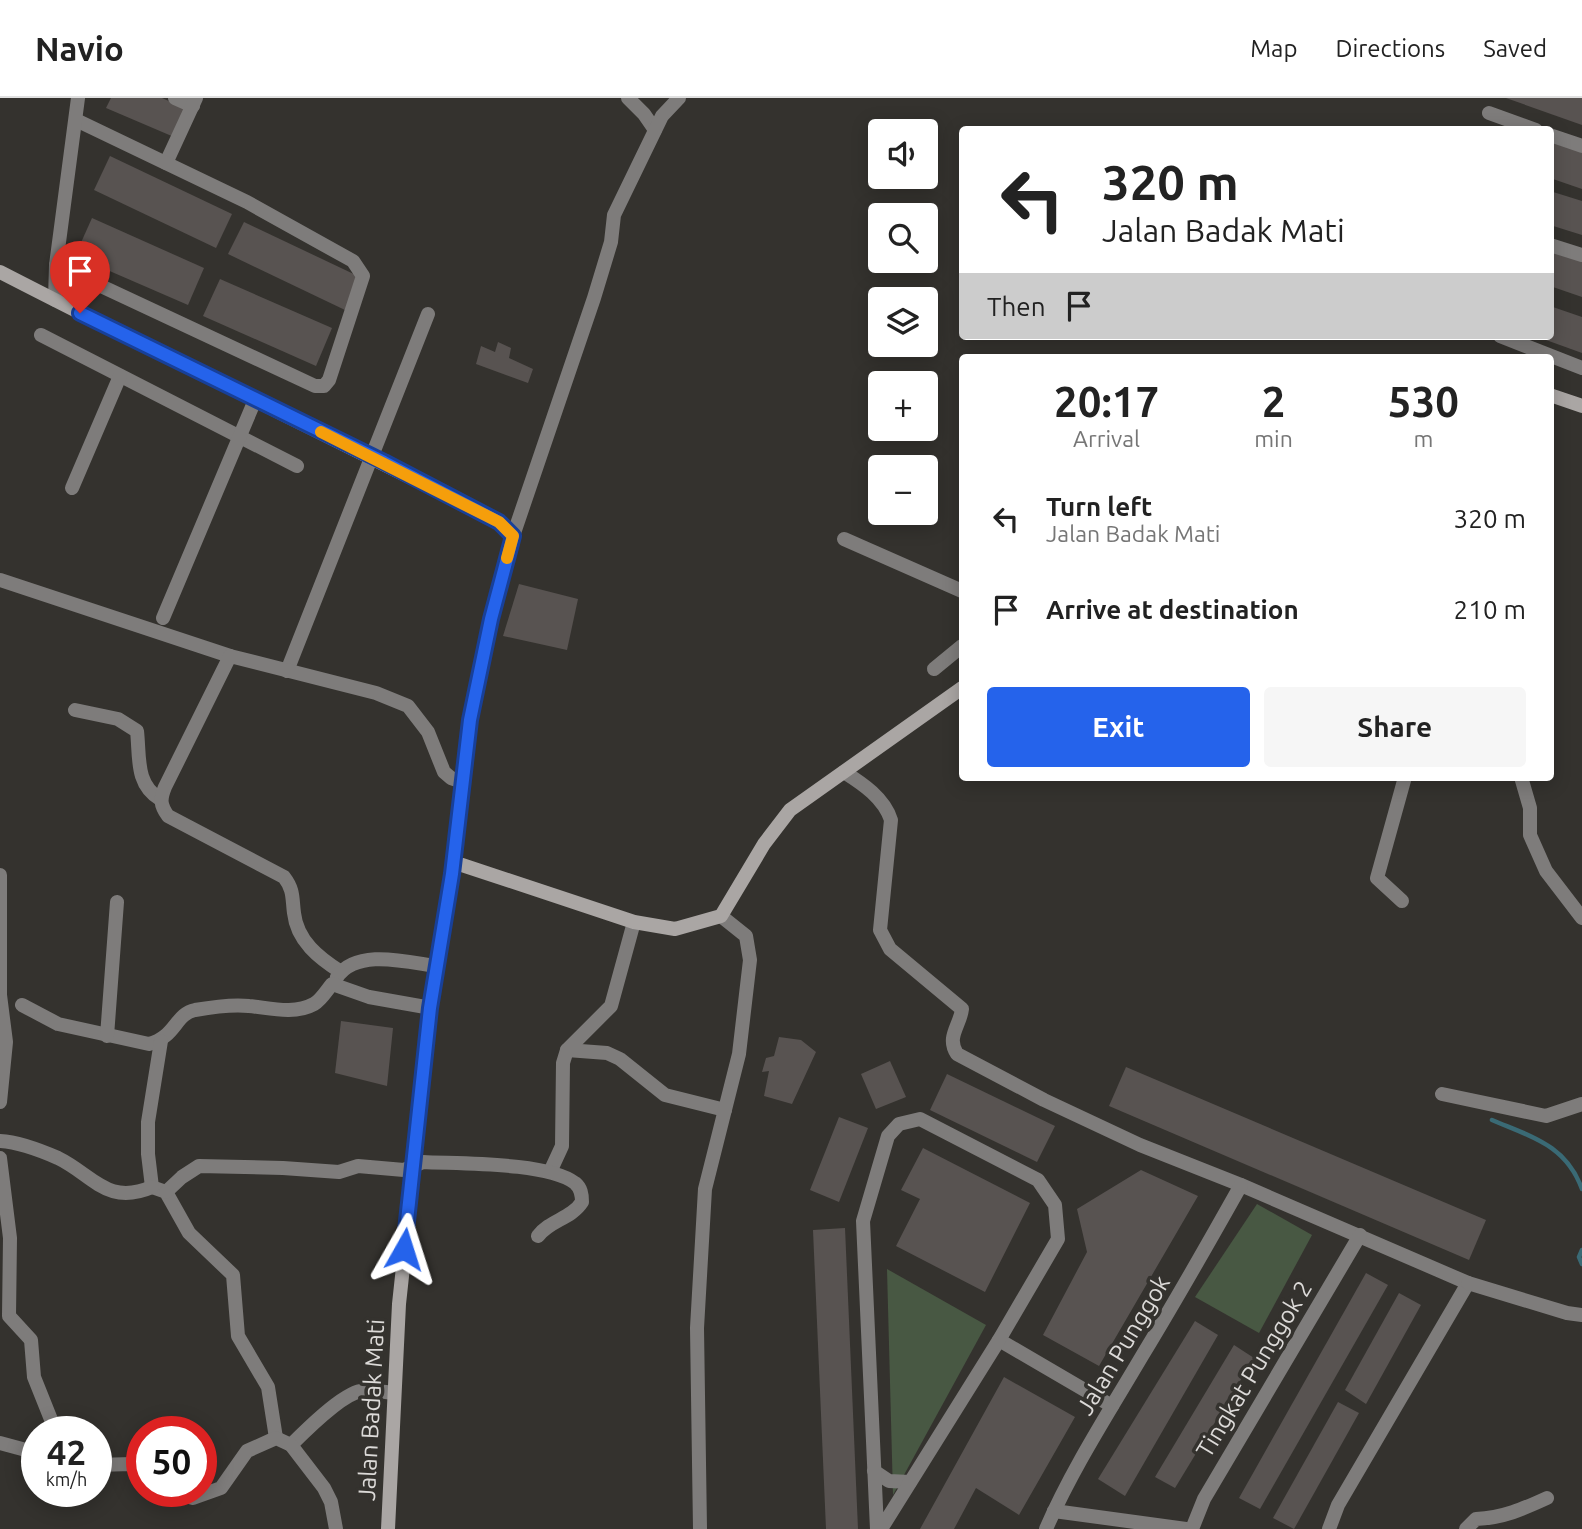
<!DOCTYPE html>
<html lang="en">
<head>
<meta charset="utf-8">
<style>
  :root { --surface:#fff; --page:#f6f6f6; --text:#222; --muted:#767676; --line:#e0e0e0; --accent:#2563eb }
  body { margin:0; font-family:Ubuntu,sans-serif; background:var(--page); color:var(--text); height:100vh; display:flex; flex-direction:column; font-size:26px; white-space:nowrap }
  * { box-sizing:border-box; margin:0 }
  p { font-size:23px; color:var(--muted) }
  .icon { flex:none; width:38px; height:38px; fill:none; stroke:currentColor; stroke-width:2; stroke-linecap:round; stroke-linejoin:round }
  .map { position:relative; flex:1; overflow:hidden }
  .panel { position:absolute; left:959px; top:256px; width:595px; height:427px; display:flex; flex-direction:column; background:var(--surface); border-radius:7px; box-shadow:0 4px 18px #0003 }
  .panel>* { flex:none }
  .guide { position:absolute; left:959px; top:28px; width:595px; height:214px; border-radius:7px; box-shadow:0 4px 18px #0003; background:#fff; color:var(--text); overflow:hidden }
  .buttons { position:absolute; left:868px; top:21px; display:grid; gap:14px }
  .buttons a { display:grid; place-items:center; width:70px; height:70px; border-radius:7px; background:var(--surface); box-shadow:0 4px 18px #0003; font-size:35px }
  .speed { position:absolute; left:21px; top:1318px; display:flex; gap:14px; font-size:35px; font-weight:700; text-align:center }
  .speed>* { display:grid; place-content:center; width:91px; height:91px; border-radius:50%; background:var(--surface); box-shadow:0 4px 18px #0003; line-height:1 }
  .speed small { font-size:18px; font-weight:400 }
  .speed .limit { border:10px solid #d22; background:#fff; color:#111 }
  .pin { position:absolute; display:grid; place-items:center; width:60px; height:60px; color:#fff; margin:-72px -30px; border-radius:50% 50% 50% 0; rotate:-45deg; box-shadow:0 0 7px #0007 }
  .pin .icon { rotate:45deg }
  .me { position:absolute; width:77px; margin:-38px; rotate:6deg; stroke-linejoin:round; filter:drop-shadow(0 0 5px #0008) }
  .turn { display:flex; align-items:center; gap:24px; height:147px; padding:0 28px; font-size:32px }
  .turn .icon { width:91px; height:91px; stroke-width:2.5 }
  .turn b { display:block; font-size:49px; line-height:60px }
  .then { display:flex; align-items:center; height:66px; padding:0 28px; background:#0003; gap:14px; font-size:26px }
  .eta { display:flex; justify-content:space-evenly; align-items:center; height:119px; text-align:center }
  .eta b { font-size:42px; font-weight:700; line-height:49px }
  .button { display:flex; gap:14px; margin-top:auto; padding:14px 28px }
  .button a { flex:1; height:80px; border-radius:7px; background:var(--accent); color:#fff; font-size:28px; font-weight:700; line-height:80px; text-align:center }
  .button a+a { background:var(--page); color:var(--text) }
  ul { padding:0; list-style:none }
  li { display:flex; align-items:center; gap:21px; height:91px; padding:0 28px }
  li div { flex:1 }
  li b { display:block; font-size:26px }
  li em { font-style:normal }
  header { display:flex; align-items:center; gap:42px; box-sizing:border-box; height:98px; padding:0 35px; background:var(--surface); border-bottom:2px solid var(--line) }
  header strong { font-size:33px }
  nav { display:flex; gap:38px; margin-inline-start:auto; font-size:24px }
  .map>svg:first-child { display:block }
  .green { fill:#485843 }
  .lines { fill:none; stroke-linecap:round; stroke-linejoin:round }
  .stream { stroke:#3a6a75; stroke-width:4.5 }
  .building { fill:#585351 }
  .street { stroke:#7e7c7b; stroke-width:14 }
  .secondary { stroke:#aaa6a4; stroke-width:14 }
  .route-casing { stroke:#184099; stroke-width:18 }
  .route { stroke:#2563eb; stroke-width:12 }
  .slow { stroke:#f59e0b; stroke-width:12 }
  .labels { text-anchor:middle; dominant-baseline:central; stroke-width:7; stroke-linejoin:round; paint-order:stroke }
  .street-label { font-size:24px; fill:#dcdad8; stroke:#34322e }
</style>
</head>
<body>
<header>
<strong>Navio</strong>
<nav><a>Map</a><a>Directions</a><a>Saved</a></nav>
</header>
<div class="map">
<svg width="1582" height="1431" viewBox="0 0 1582 1431">
  <rect width="100%" height="100%" fill="#34322e"/>
  <g class="green">
    <polygon points="1257,1106 1312,1137 1259,1235 1195,1199"/>
    <polygon points="887,1171 986,1227 893,1397"/>
  </g>
  <g class="lines">
    <g class="stream">
      <path d="M1492,1022C1532,1039 1566,1047 1582,1091"/>
      <polyline points="1582,1152 1579,1159 1582,1166"/>
    </g>
  </g>
  <g class="building">
    <polygon points="111,0 162,0 187,11 174,39 106,10"/>
    <polygon points="1506,0 1582,0 1582,27"/>
    <polygon points="1550,42 1582,54 1582,91 1550,80"/>
    <polygon points="110,58 232,116 216,150 94,92"/>
    <polygon points="1550,93 1582,103 1582,137 1550,127"/>
    <polygon points="92,120 204,170 188,207 75,158"/>
    <polygon points="244,124 360,179 345,212 228,156"/>
    <polygon points="1550,152 1582,163 1582,199 1550,188"/>
    <polygon points="220,181 332,230 316,268 203,218"/>
    <polygon points="1550,208 1582,219 1582,255 1535,238 1550,238"/>
    <polygon points="498,244 511,250 509,260 533,271 528,285 476,266 481,248 495,254"/>
    <polygon points="519,486 578,501 567,552 503,538"/>
    <polygon points="341,923 393,930 387,988 335,975"/>
    <polygon points="779,939 801,942 816,954 792,1006 764,998 769,973 762,974 766,960 774,958"/>
    <polygon points="890,963 906,999 876,1011 861,976"/>
    <polygon points="1126,969 1486,1122 1469,1162 1109,1008"/>
    <polygon points="947,976 1055,1028 1037,1064 930,1012"/>
    <polygon points="839,1019 868,1030 839,1104 810,1092"/>
    <polygon points="923,1050 1030,1105 985,1194 896,1148 920,1101 901,1092"/>
    <polygon points="1141,1072 1198,1098 1099,1268 1043,1237 1087,1154 1077,1111"/>
    <polygon points="845,1130 858,1431 826,1431 813,1132"/>
    <polygon points="1366,1175 1388,1187 1260,1411 1239,1400"/>
    <polygon points="1399,1195 1421,1207 1366,1306 1345,1292"/>
    <polygon points="1195,1223 1218,1237 1125,1398 1098,1381"/>
    <polygon points="1234,1247 1254,1260 1175,1390 1155,1379"/>
    <polygon points="1004,1279 1075,1319 1019,1417 976,1390 954,1431 920,1431"/>
    <polygon points="1338,1304 1359,1315 1294,1431 1273,1420"/>
  </g>
  <g class="lines">
    <g class="street">
      <polyline points="175,0 193,8"/>
      <polyline points="628,0 644,16 655,32"/>
      <polyline points="1489,15 1536,32"/>
      <polyline points="1550,37 1582,48"/>
      <polyline points="166,65 196,0"/>
      <polyline points="1550,147 1582,157"/>
      <polyline points="56,167 315,288 324,288 329,282 363,178 353,163 247,104 76,22"/>
      <polyline points="55,202 56,167 78,0"/>
      <polyline points="41,237 297,368"/>
      <polyline points="1500,238 1582,270"/>
      <polyline points="72,390 120,278"/>
      <polyline points="513,438 594,200 611,144 614,117 662,18 679,0"/>
      <polyline points="844,441 962,493"/>
      <polyline points="0,482 230,558"/>
      <polyline points="163,520 255,302"/>
      <polyline points="934,571 962,548"/>
      <polyline points="287,573 428,216"/>
      <path d="M75,612L118,621L137,633C140,659 135,686 160,701"/>
      <path d="M844,674C863,686 884,700 891,722L880,832L890,851L962,911C960,928 946,939 957,956L1044,1002L1140,1047L1241,1087L1468,1185L1338,1407L1329,1431"/>
      <polyline points="1521,679 1530,710 1530,737 1546,773 1582,820"/>
      <polyline points="0,777 0,897 6,944 0,1004"/>
      <polyline points="1402,803 1377,780 1405,679"/>
      <path d="M341,874C319,860 297,843 294,815C292,800 294,792 284,779L168,718C160,707 160,701 165,689L230,558L376,595L408,608L428,634L444,674L451,680L463,684"/>
      <path d="M337,879C357,850 407,864 436,868"/>
      <path d="M22,907L58,926L149,946C176,939 175,916 195,912C212,909 232,906 249,908C270,910 294,917 314,906C321,902 327,892 332,886L369,899L431,910"/>
      <polyline points="107,938 117,804"/>
      <polyline points="161,943 148,1024 148,1056 152,1089 166,1094 189,1135 233,1177 238,1238 268,1289 276,1340"/>
      <polyline points="567,952 607,955 620,961 665,997 725,1012"/>
      <polyline points="1442,996 1546,1018 1582,1006"/>
      <path d="M0,1043C17,1044 42,1053 58,1060C93,1077 107,1108 152,1089"/>
      <polyline points="0,1060 10,1140 9,1218 31,1242 34,1279 56,1334"/>
      <polyline points="550,1074 562,1048 563,965 567,952 611,908 634,824"/>
      <path d="M166,1094L182,1079L199,1068L283,1070L339,1074L358,1068L404,1072L423,1064C459,1066 547,1064 575,1085C581,1090 582,1096 582,1104C571,1121 550,1122 538,1138"/>
      <polyline points="1468,1185 1567,1215 1582,1217"/>
      <polyline points="999,1242 1112,1308"/>
      <polyline points="0,1345 37,1355"/>
      <path d="M291,1347C305,1333 342,1296 361,1293C371,1291 384,1294 394,1295"/>
      <polyline points="96,1367 132,1366 142,1370"/>
      <polyline points="874,1373 889,1383 910,1384"/>
      <polyline points="167,1393 193,1400 221,1390 247,1353 276,1340 291,1347 324,1390 331,1404 336,1431"/>
      <polyline points="1054,1413 1186,1431"/>
      <polyline points="700,1431 697,1230 705,1091 739,956 750,862 746,838 721,818"/>
      <polyline points="877,1431 863,1123 888,1038 899,1026 920,1021 1038,1082 1055,1107 1058,1141 999,1242 881,1431"/>
      <path d="M1046,1431C1072,1371 1109,1314 1142,1258C1176,1202 1209,1144 1241,1087"/>
      <polyline points="1192,1431 1204,1401 1360,1137"/>
      <path d="M1466,1431L1476,1421C1503,1420 1523,1411 1547,1400"/>
    </g>
    <g class="secondary">
      <path d="M0,174C165,259 333,340 499,424L513,438L491,521L470,622L451,776L431,910L399,1206L388,1431"/>
      <polyline points="1550,297 1582,308"/>
      <polyline points="453,764 634,824 675,831 721,818 764,746 790,712 962,590"/>
    </g>
  </g>
  <g class="lines">
    <defs>
      <polyline id="route" points="80,215 384,364 499,424 513,438 491,521 470,622 452,776 430,910 404,1151"/>
    </defs>
    <use href="#route" class="route-casing"/>
    <use href="#route" class="route"/>
    <polyline class="slow" points="321,334 499,424 513,438 507,460"/>
  </g>
  <g class="labels">
    <g class="street-label">
      <text transform="translate(1123 1247) rotate(-59)">Jalan Punggok</text>
      <text transform="translate(1254 1271) rotate(-59)">Tingkat Punggok 2</text>
      <text transform="translate(371 1312) rotate(-87)">Jalan Badak Mati</text>
    </g>
  </g>
</svg>
<div class="buttons">
<a><svg class="icon" aria-label="sound" viewBox="0 0 24 24"><path d="M4 9h4l5-4v14l-5-4H4zM17 9q2 3 0 6"/></svg></a>
<a><svg class="icon" aria-label="search" viewBox="0 0 24 24"><circle cx="10" cy="10" r="6"/><path d="M15 15l6 6"/></svg></a>
<a><svg class="icon" aria-label="layers" viewBox="0 0 24 24"><path d="M12 4l9 5-9 5-9-5zM3 14l9 5 9-5"/></svg></a>
<a>+</a>
<a>−</a>
</div>
<div class="speed"><div>42<small>km/h</small></div><div class="limit">50</div></div>
<div class="pin" style="left:80px;top:215px;background:#d93025"><svg class="icon" aria-label="arrive" viewBox="0 0 24 24"><path d="M6 21V4h12l-3 4 3 4H6"/></svg></div>
<svg class="me" style="left:404px;top:1151px" viewBox="-20 -20 40 40"><path d="M0-17L14 15 0 8-14 15z" fill="#2563eb" stroke="#fff" stroke-width="4"/></svg>
<div class="guide">
<div class="turn"><svg class="icon" aria-label="left" viewBox="0 0 24 24"><path d="M17 20v-9H6M10 6l-5 5 5 5"/></svg><div><b>320 m</b>Jalan Badak Mati</div></div>
<div class="then">Then<svg class="icon" aria-label="arrive" viewBox="0 0 24 24"><path d="M6 21V4h12l-3 4 3 4H6"/></svg></div>
</div>
<section class="panel">
<div class="eta">
<div><b>20:17</b><p>Arrival</p></div>
<div><b>2</b><p>min</p></div>
<div><b>530</b><p>m</p></div>
</div>
<ul>
<li><svg class="icon" aria-label="left" viewBox="0 0 24 24"><path d="M17 20v-9H6M10 6l-5 5 5 5"/></svg><div><b>Turn left</b><p>Jalan Badak Mati</p></div><em>320 m</em></li>
<li><svg class="icon" aria-label="arrive" viewBox="0 0 24 24"><path d="M6 21V4h12l-3 4 3 4H6"/></svg><div><b>Arrive at destination</b></div><em>210 m</em></li>
</ul>
<div class="button"><a>Exit</a><a>Share</a></div>
</section>
</div>
</body>
</html>
